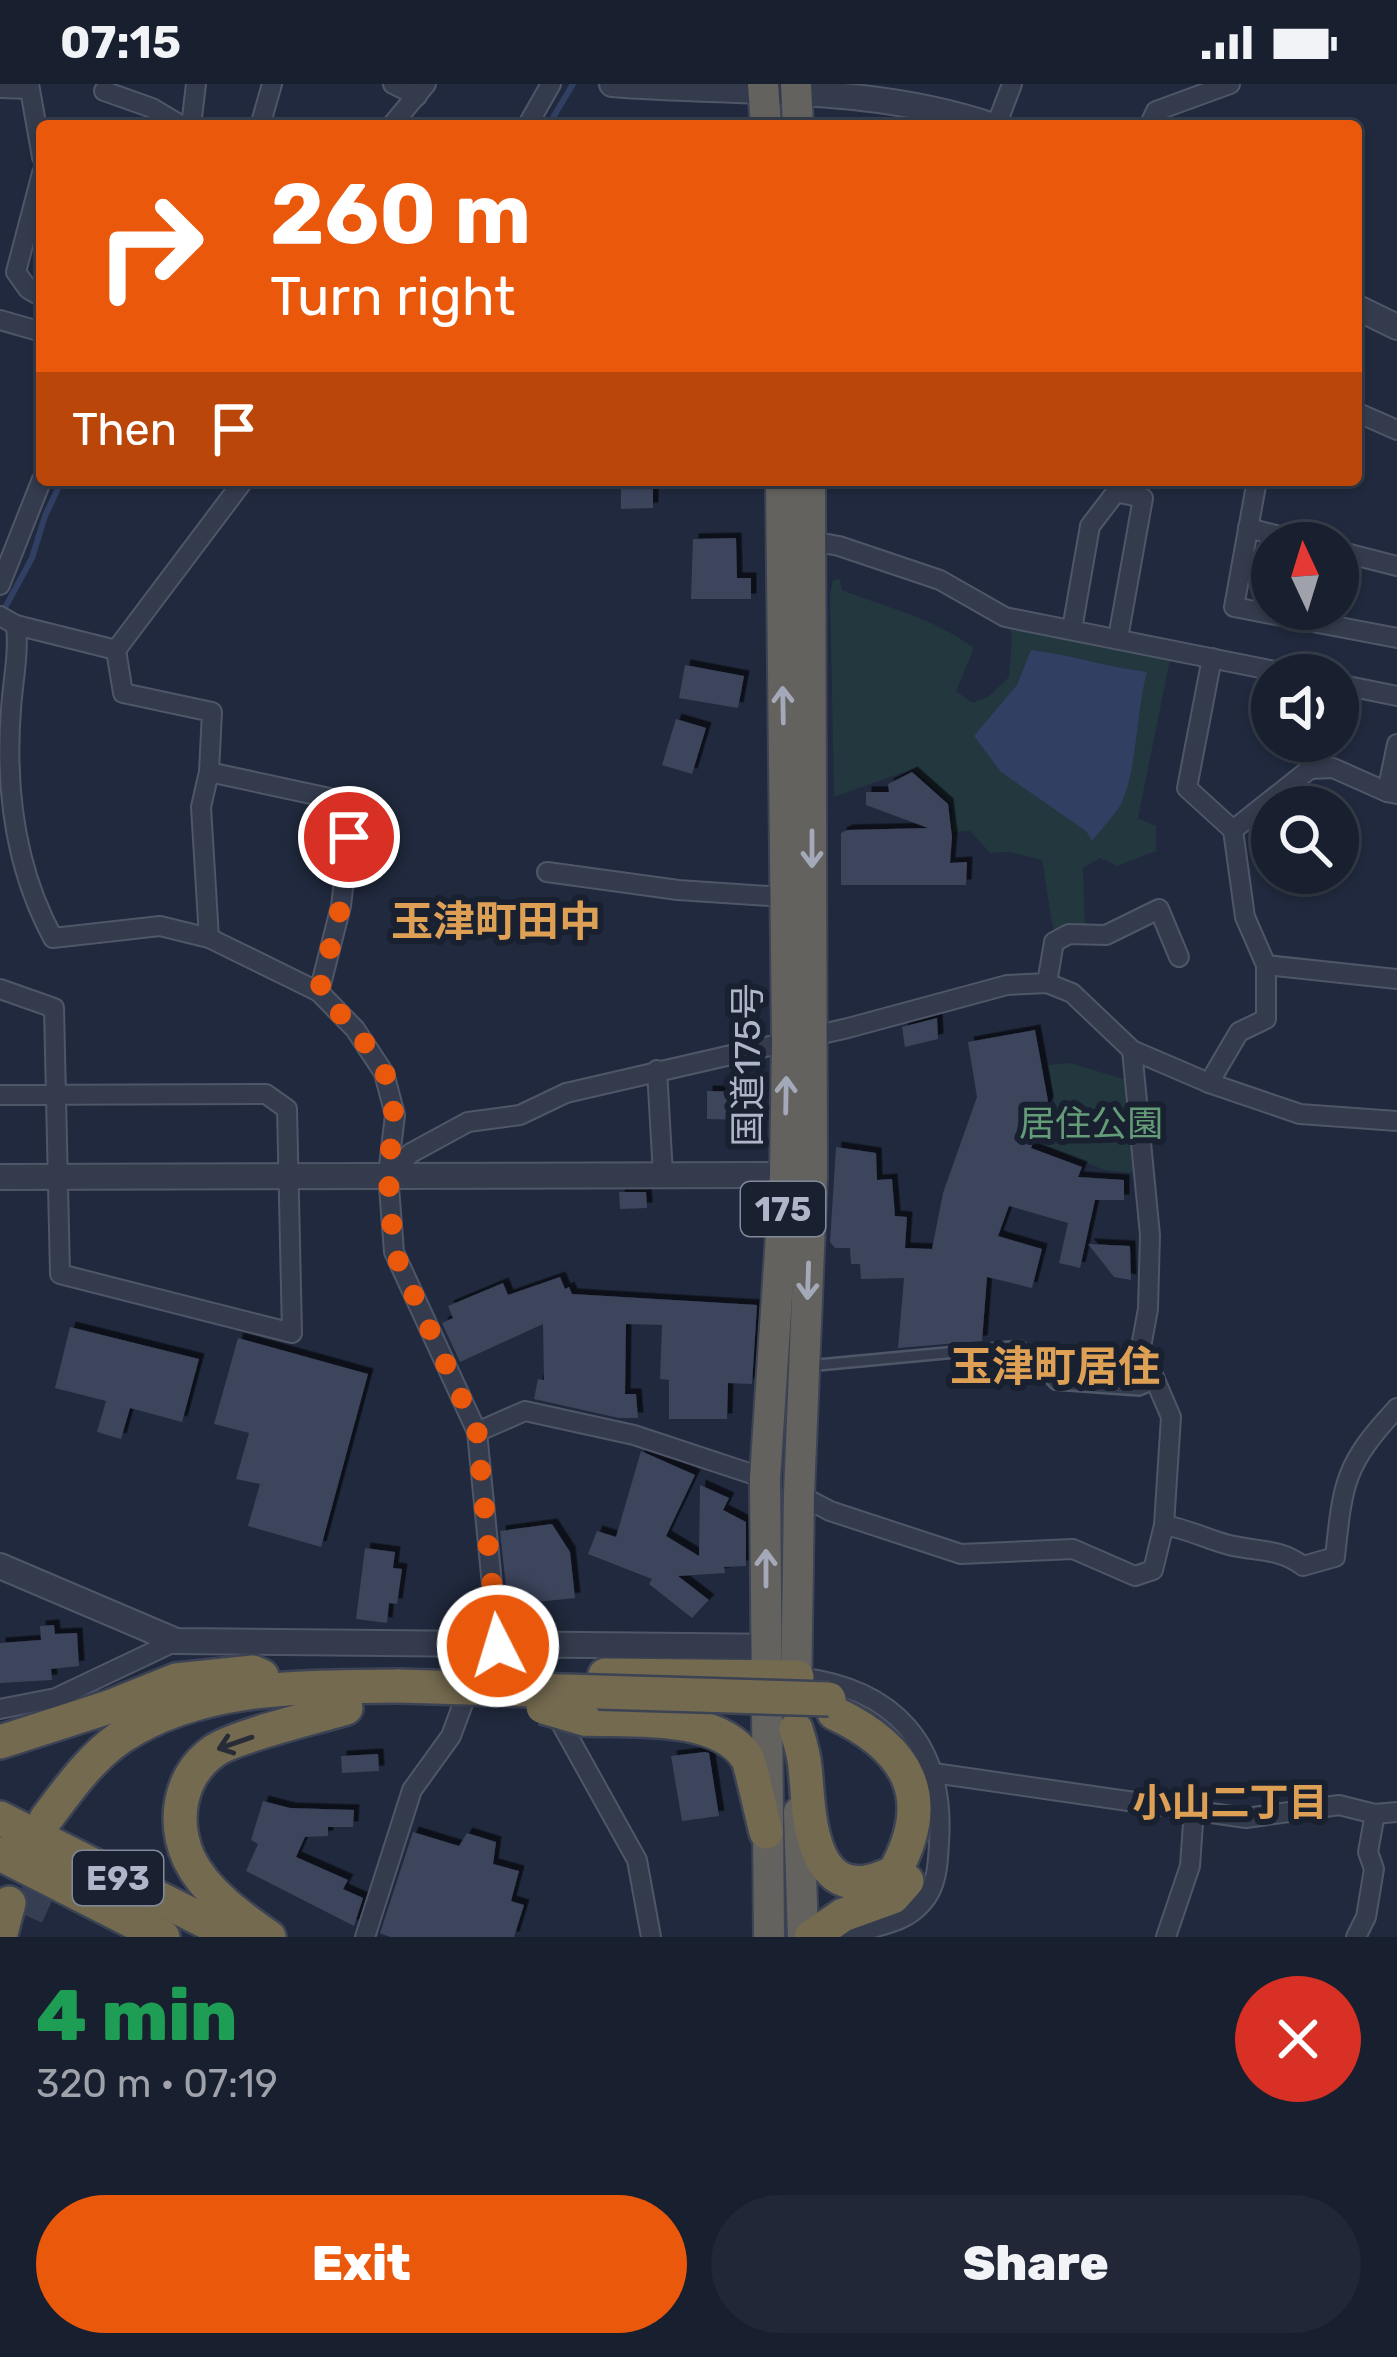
<!DOCTYPE html>
<html lang="en">
<head>
<meta charset="utf-8">
<style>
  :root { --surface:#181f2e; --page:#212736; --text:#f1f3f6; --muted:#9fa2aa; --line:#363d4a; --accent:#ea580c }
  body { margin:0; font-family:Rubik,"Noto Sans JP",sans-serif; background:var(--page); color:var(--text); height:100vh; display:flex; flex-direction:column; font-size:45px; white-space:nowrap }
  * { box-sizing:border-box; margin:0 }
  p { font-size:39px; color:var(--muted) }
  .icon { flex:none; width:66px; height:66px; fill:none; stroke:currentColor; stroke-width:2; stroke-linecap:round; stroke-linejoin:round }
  .map { position:relative; height:1853px; overflow:hidden }
  .side { display:flex; flex-direction:column; background:var(--surface); flex:1 }
  .side>* { flex:none }
  .guide { position:absolute; left:36px; top:36px; width:1326px; height:366px; border-radius:12px; box-shadow:0 3px 9px #0004,0 0 0 3px var(--line); background:#ea580c; color:#fff; overflow:hidden }
  .needle { width:78px; rotate:356deg }
  .fabs { position:absolute; left:1251px; top:438px; display:grid; gap:24px }
  .fabs a { display:grid; place-items:center; width:108px; height:108px; border-radius:50%; background:var(--surface); box-shadow:0 3px 9px #0004,0 0 0 3px var(--line); font-size:60px }
  .pin { position:absolute; display:grid; place-items:center; width:102px; height:102px; color:#fff; margin:-51px; border:6px solid #fff; border-radius:50%; box-shadow:0 3px 12px #0007 }
  .me { position:absolute; width:132px; margin:-66px; rotate:355deg; stroke-linejoin:round; filter:drop-shadow(0 0 9px #0008) }
  .turn { display:flex; align-items:center; gap:42px; height:252px; padding:0 36px; font-size:54px }
  .turn .icon { width:156px; height:156px; stroke-width:2.5 }
  .turn b { display:block; font-size:84px; line-height:102px }
  .then { display:flex; align-items:center; height:114px; padding:0 36px; background:#0003; gap:24px; font-size:45px }
  .round { display:grid; place-items:center; flex:none; width:126px; height:126px; border-radius:63px; background:var(--page) }
  .head { display:flex; align-items:center; justify-content:space-between; height:204px; padding:0 36px }
  h1 { font-size:72px; font-weight:800; line-height:90px; color:#1e9e55 }
  .primary-button { display:flex; gap:24px; margin-top:auto; padding:24px 36px }
  .primary-button a { flex:1; height:138px; border-radius:72px; background:var(--accent); color:#fff; font-size:48px; font-weight:800; line-height:138px; text-align:center }
  .primary-button a+a { background:var(--page); color:var(--text) }
  .status { display:flex; justify-content:space-between; align-items:center; height:84px; padding:0 60px; background:var(--surface); direction:ltr }
  .status svg { height:33px; fill:currentColor }
  .map>svg:first-child { display:block }
  .green { fill:#22373e }
  .water { fill:#313f63 }
  .lines { fill:none; stroke-linecap:round; stroke-linejoin:round }
  .stream { stroke:#313f63; stroke-width:6 }
  .building { fill:#3c455d; filter:url(#shadow) }
  .motorway-tunnel { stroke:#353e52; stroke-width:33; stroke-dasharray:33 16; stroke-linecap:butt }
  .service-casing { stroke:#4f5667; stroke-width:14 }
  .minor-casing { stroke:#4f5667; stroke-width:22 }
  .tertiary-casing { stroke:#4f5667; stroke-width:28 }
  .trunk-casing { stroke:#3c4354; stroke-width:34 }
  .motorway-casing { stroke:#3c4354; stroke-width:38 }
  .service { stroke:#343b4d; stroke-width:9 }
  .minor { stroke:#343b4d; stroke-width:18 }
  .tertiary { stroke:#343b4d; stroke-width:24 }
  .trunk { stroke:#63625e; stroke-width:30 }
  .motorway { stroke:#746a50; stroke-width:33 }
  .motorway-bridge-casing { stroke:#3c4354; stroke-width:38; stroke-linecap:butt }
  .motorway-bridge { stroke:#746a50; stroke-width:33 }
  .oneway { stroke:#a4a9b9 }
  .oneway2 { stroke:#272c36 }
  .route { stroke:#ea580c; stroke-width:21; stroke-dasharray:0 37.8 }
  .labels { text-anchor:middle; dominant-baseline:central; stroke-width:12; stroke-linejoin:round; paint-order:stroke }
  .shield { fill:#192131; stroke:#82899b; stroke-width:3 }
  .shield-label { font-size:33px; font-weight:bold; fill:#afb6c9 }
  .street-label { font-size:36px; fill:#afb6c9; stroke:#192131 }
  .park-label { font-size:36px; fill:#649c77; stroke:#192131 }
  .neighbourhood-label { font-size:39px; font-weight:bold; fill:#dea055; stroke:#192131 }
  .quarter-label { font-size:42px; font-weight:bold; fill:#dea055; stroke:#192131 }
</style>
</head>
<body>
<div class="status"><b>07:15</b><svg viewBox="0 0 49 12"><path d="M0 12V9h3v3zM5 12V6h3v6zM10 12V3h3v9zM15 12V0h3v12zM26 1h20v11H26zM47 4h2v5h-2z"/></svg></div>
<div class="map">
<svg width="1397" height="1853" viewBox="0 0 1397 1853">
  <defs>
    <filter id="shadow"><feDropShadow dx="5.5" dy="-5.5" stdDeviation="0" flood-color="#0009"/></filter>
  </defs>
  <rect width="100%" height="100%" fill="#20293d"/>
  <g class="green">
    <path d="M840,495L842,506C886,523 936,535 974,564L956,607L973,619L989,612L1009,593L1012,551L1007,541L1170,576L1138,734L1156,742V767L1117,782L1100,774L1083,784L1085,844L1053,845L1042,776L1008,768L990,769L970,747L953,748L952,720L913,685L834,713L830,512L833,496Z"/>
    <polygon points="1070,979 1127,996 1134,1089 1104,1086 1044,1061 1055,1022 1048,981"/>
  </g>
  <path class="water" d="M1031,566C1071,571 1107,583 1147,588C1136,628 1137,687 1121,720C1119,725 1097,751 1092,757L1086,747L1001,688L974,652L1017,601Z"/>
  <g class="lines">
    <g class="stream">
      <polyline points="548,42 573,0"/>
      <polyline points="2,529 32,474 45,432 62,396"/>
    </g>
  </g>
  <g class="building">
    <polygon points="621,396 653,396 653,424 621,425"/>
    <polygon points="736,454 737,494 751,494 751,515 691,515 693,455"/>
    <polygon points="685,581 744,592 738,624 679,614"/>
    <polygon points="676,635 706,644 692,690 662,681"/>
    <polygon points="912,688 948,720 952,753 950,779 967,778 966,801 841,801 841,749 847,746 928,744 866,721 866,708 889,708 888,700"/>
    <polygon points="937,934 938,955 905,963 902,943"/>
    <polygon points="1035,946 1048,1017 1031,1064 1082,1083 1078,1093 1124,1096 1124,1116 1095,1116 1080,1184 1059,1179 1068,1139 1009,1122 998,1152 1042,1165 1032,1204 987,1193 982,1257 898,1264 904,1194 861,1195 860,1180 851,1180 850,1164 835,1164 830,1158 836,1063 876,1069 877,1096 892,1095 895,1132 907,1133 905,1164 932,1165 943,1109 977,1013 968,958"/>
    <polygon points="707,1007 746,1008 746,1036 707,1035"/>
    <polygon points="619,1108 646,1108 647,1124 620,1125"/>
    <polygon points="1088,1160 1130,1162 1131,1196 1114,1193"/>
    <polygon points="560,1193 565,1205 569,1203 572,1210 757,1221 752,1300 728,1299 727,1335 669,1335 669,1296 660,1295 662,1241 626,1240 625,1310 636,1310 638,1334 619,1334 534,1315 538,1295 544,1296 543,1240 460,1278 442,1239 453,1234 448,1222 503,1199 508,1211"/>
    <polygon points="70,1243 199,1275 182,1338 130,1324 121,1355 97,1348 106,1317 55,1304"/>
    <polygon points="238,1254 368,1290 321,1463 248,1442 260,1400 236,1395 249,1349 214,1340"/>
    <polygon points="641,1367 695,1391 666,1452 699,1472 700,1401 729,1414 723,1426 746,1438 746,1482 724,1483 725,1489 678,1492 709,1516 692,1534 649,1500 652,1495 588,1470 597,1447 616,1453"/>
    <polygon points="552,1440 570,1468 575,1514 508,1521 500,1447"/>
    <polygon points="365,1464 395,1468 393,1484 402,1485 397,1520 389,1519 387,1539 356,1535"/>
    <polygon points="54,1541 55,1550 77,1549 79,1582 51,1585 52,1596 0,1599 0,1559 41,1556 40,1542"/>
    <polygon points="705,1668 709,1669 719,1732 682,1737 671,1672"/>
    <polygon points="378,1670 379,1687 342,1689 341,1672"/>
    <polygon points="263,1717 290,1724 354,1726 353,1743 328,1743 328,1752 305,1753 296,1773 348,1796 343,1805 363,1814 354,1842 246,1787 258,1760 251,1756"/>
    <polygon points="413,1748 459,1762 467,1749 496,1758 493,1780 519,1787 511,1817 524,1821 514,1853 390,1853 380,1849"/>
  </g>
  <g class="lines">
    <polyline class="motorway-tunnel" points="27,1832 66,1746"/>
    <defs>
      <polyline id="service" points="807,1282 1020,1262 1055,1300 1139,1306 1154,1300"/>
      <g id="minor">
        <polyline points="29,0 42,73"/>
        <polyline points="393,0 417,12"/>
        <polyline points="0,4 29,5"/>
        <polyline points="104,7 152,24 182,42"/>
        <polyline points="191,42 196,0"/>
        <polyline points="260,42 272,0"/>
        <polyline points="391,42 426,0"/>
        <polyline points="527,42 551,0"/>
        <polyline points="996,42 1012,0"/>
        <polyline points="1149,42 1156,27 1230,0"/>
        <polyline points="42,89 16,188 28,205 42,213"/>
        <polyline points="0,236 42,248"/>
        <polyline points="1356,328 1397,346"/>
        <polyline points="1257,396 1234,523 1397,554"/>
        <polyline points="1248,444 1307,459"/>
        <polyline points="806,456 839,462 940,496 1005,533 1295,591"/>
        <polyline points="1338,467 1397,482"/>
        <polyline points="0,501 42,395"/>
        <polyline points="0,532 16,541 116,566 244,396"/>
        <path d="M16,541C19,570 13,596 11,625C5,704 15,784 53,854L160,842L209,854L319,908L355,945L384,989L395,1031L388,1090L394,1168L477,1348L498,1562"/>
        <polyline points="1072,545 1090,442 1116,408 1143,414 1118,554"/>
        <polyline points="116,566 123,609 212,628 209,688 201,723 209,854"/>
        <polyline points="1212,574 1187,704 1233,746 1310,685 1333,684 1387,708"/>
        <polyline points="1338,600 1397,612"/>
        <polyline points="1397,660 1387,708 1397,710"/>
        <polyline points="209,688 353,719 341,822 319,908"/>
        <polyline points="547,788 678,806 784,813"/>
        <polyline points="1266,881 1397,895"/>
        <polyline points="1047,899 1054,858 1069,850 1106,851 1159,825 1179,873"/>
        <polyline points="0,905 54,924 60,1190 292,1249 287,1025 266,1010 0,1011"/>
        <polyline points="657,986 663,1091"/>
        <polyline points="1209,999 1239,948 1266,935 1266,881 1245,833 1233,746"/>
        <polyline points="388,1090 411,1069 468,1038 520,1031 566,1009 848,944 1007,901 1047,899 1072,909 1132,966 1209,999 1300,1030 1397,1037"/>
        <polyline points="477,1348 525,1327 634,1351 770,1396"/>
        <polyline points="794,1408 830,1427 961,1470 1073,1465 1135,1492 1153,1486 1164,1441 1171,1333 1141,1263 1148,1225 1150,1151 1132,966"/>
        <path d="M1164,1441C1188,1445 1206,1455 1229,1461C1258,1468 1279,1464 1303,1482L1335,1473C1343,1398 1344,1381 1397,1324"/>
        <polyline points="518,1562 637,1776 651,1853"/>
        <path d="M797,1593C894,1604 946,1660 939,1759C938,1780 937,1803 922,1819C902,1842 874,1840 848,1853"/>
        <polyline points="0,1625 56,1614 176,1557"/>
        <polyline points="934,1689 1246,1734 1339,1721 1375,1730 1397,1728"/>
        <polyline points="365,1853 412,1706 451,1652 464,1617 471,1562"/>
        <polyline points="1166,1853 1190,1782 1194,1725"/>
        <polyline points="1356,1853 1366,1833 1374,1785 1368,1768 1375,1730"/>
      </g>
      <g id="tertiary">
        <path d="M612,0C739,10 871,0 993,42"/>
        <polyline points="1356,223 1397,243"/>
        <polyline points="0,1093 798,1091"/>
        <polyline points="0,1482 176,1557 783,1563"/>
      </g>
      <g id="trunk">
        <polyline points="763,0 766,42"/>
        <polyline points="796,0 798,42"/>
        <polyline points="796,1614 799,1410 812,1092 810,396"/>
        <polyline points="799,1728 803,1853"/>
        <polyline points="769,1853 765,1394 785,1091 787,958 781,396"/>
      </g>
      <g id="motorway">
        <polyline points="605,1591 797,1593"/>
        <path d="M584,1635C630,1637 719,1629 747,1674C751,1681 762,1734 766,1748"/>
        <path d="M796,1645C800,1658 804,1670 805,1683C809,1719 807,1806 866,1798C875,1797 885,1792 894,1789C937,1713 908,1664 834,1629"/>
        <polyline points="0,1658 109,1623 176,1596 253,1588 262,1592"/>
        <polyline points="0,1734 236,1853"/>
        <path d="M46,1735C68,1706 90,1674 121,1653C202,1600 305,1603 399,1602"/>
        <polyline points="0,1770 163,1853"/>
        <polyline points="0,1853 9,1819"/>
        <path d="M269,1853C240,1833 205,1808 189,1775C172,1737 179,1692 214,1667C235,1652 317,1633 346,1624"/>
        <polyline points="811,1853 843,1831 893,1813 907,1797"/>
      </g>
    </defs>
    <use href="#service" class="service-casing"/>
    <use href="#minor" class="minor-casing"/>
    <use href="#tertiary" class="tertiary-casing"/>
    <use href="#trunk" class="trunk-casing"/>
    <use href="#motorway" class="motorway-casing"/>
    <use href="#service" class="service"/>
    <use href="#minor" class="minor"/>
    <use href="#tertiary" class="tertiary"/>
    <use href="#trunk" class="trunk"/>
    <use href="#motorway" class="motorway"/>
    <defs>
      <g id="motorway-bridge">
        <polyline points="399,1602 829,1615"/>
        <polyline points="543,1623 584,1635"/>
      </g>
    </defs>
    <use href="#motorway-bridge" class="motorway-bridge-casing"/>
    <use href="#motorway-bridge" class="motorway-bridge"/>
  </g>
  <defs><path id="oneway-shaft" d="M-6 0H5M1.5-3L5.5 0L1.5 3" fill="none" stroke-width="1.6" stroke-linecap="round" stroke-linejoin="round" transform="scale(3)"/></defs>
  <g class="oneway">
    <use href="#oneway-shaft" transform="translate(783 621) rotate(-91)"/>
    <use href="#oneway-shaft" transform="translate(812 765) rotate(90)"/>
    <use href="#oneway-shaft" transform="translate(786 1011) rotate(-89)"/>
    <use href="#oneway-shaft" transform="translate(808 1197) rotate(92)"/>
    <use href="#oneway-shaft" transform="translate(766 1484) rotate(-90)"/>
  </g>
  <use class="oneway2" href="#oneway-shaft" transform="translate(235 1659) rotate(161)"/>
  <g class="lines">
    <polyline class="route" points="349,753 341,822 319,908 356,946 385,989 394,1030 388,1090 394,1168 477,1348 498,1562"/>
  </g>
  <g class="labels">
    <g class="shield">
      <rect x="741" y="1098" width="84" height="54" rx="9"/>
      <rect x="73" y="1767" width="90" height="54" rx="9"/>
    </g>
    <g class="shield-label">
      <text x="783" y="1125">175</text>
      <text x="118" y="1794">E93</text>
    </g>
    <g class="street-label">
      <text transform="translate(747 981) rotate(-90)">国道175号</text>
    </g>
    <g class="park-label">
      <text x="1091" y="1039">居住公園</text>
    </g>
    <g class="neighbourhood-label">
      <text x="1230" y="1719">小山二丁目</text>
    </g>
    <g class="quarter-label">
      <text x="496" y="838">玉津町田中</text>
      <text x="1055" y="1283">玉津町居住</text>
    </g>
  </g>
</svg>
<div class="fabs">
<a><svg class="needle" viewBox="-14 -14 28 28"><path d="M0-13l5 13h-10z" fill="#e53935"/><path d="M0 13l5-13h-10z" fill="#9fa2aa"/></svg></a>
<a><svg class="icon" aria-label="sound" viewBox="0 0 24 24"><path d="M4 9h4l5-4v14l-5-4H4zM17 9q2 3 0 6"/></svg></a>
<a><svg class="icon" aria-label="search" viewBox="0 0 24 24"><circle cx="10" cy="10" r="6"/><path d="M15 15l6 6"/></svg></a>
</div>
<div class="pin" style="left:349px;top:753px;background:#d93025"><svg class="icon" aria-label="arrive" viewBox="0 0 24 24"><path d="M6 21V4h12l-3 4 3 4H6"/></svg></div>
<svg class="me" style="left:498px;top:1562px" viewBox="-20 -20 40 40"><circle r="17" fill="#ea580c" stroke="#fff" stroke-width="3"/><path d="M0-11L8 9 0 5-8 9z" fill="#fff"/></svg>
<div class="guide">
<div class="turn"><svg class="icon" aria-label="right" viewBox="0 0 24 24"><path d="M7 20v-9h11M14 6l5 5-5 5"/></svg><div><b>260 m</b>Turn right</div></div>
<div class="then">Then<svg class="icon" aria-label="arrive" viewBox="0 0 24 24"><path d="M6 21V4h12l-3 4 3 4H6"/></svg></div>
</div>
</div>
<section class="side">
<div class="head"><div><h1>4 min</h1><p>320 m · 07:19</p></div><a class="round" style="background:#d93025;color:#fff"><svg class="icon" aria-label="close" viewBox="0 0 24 24"><path d="M6 6l12 12M18 6L6 18"/></svg></a></div>
<div class="primary-button"><a>Exit</a><a>Share</a></div>
</section>
</body>
</html>
